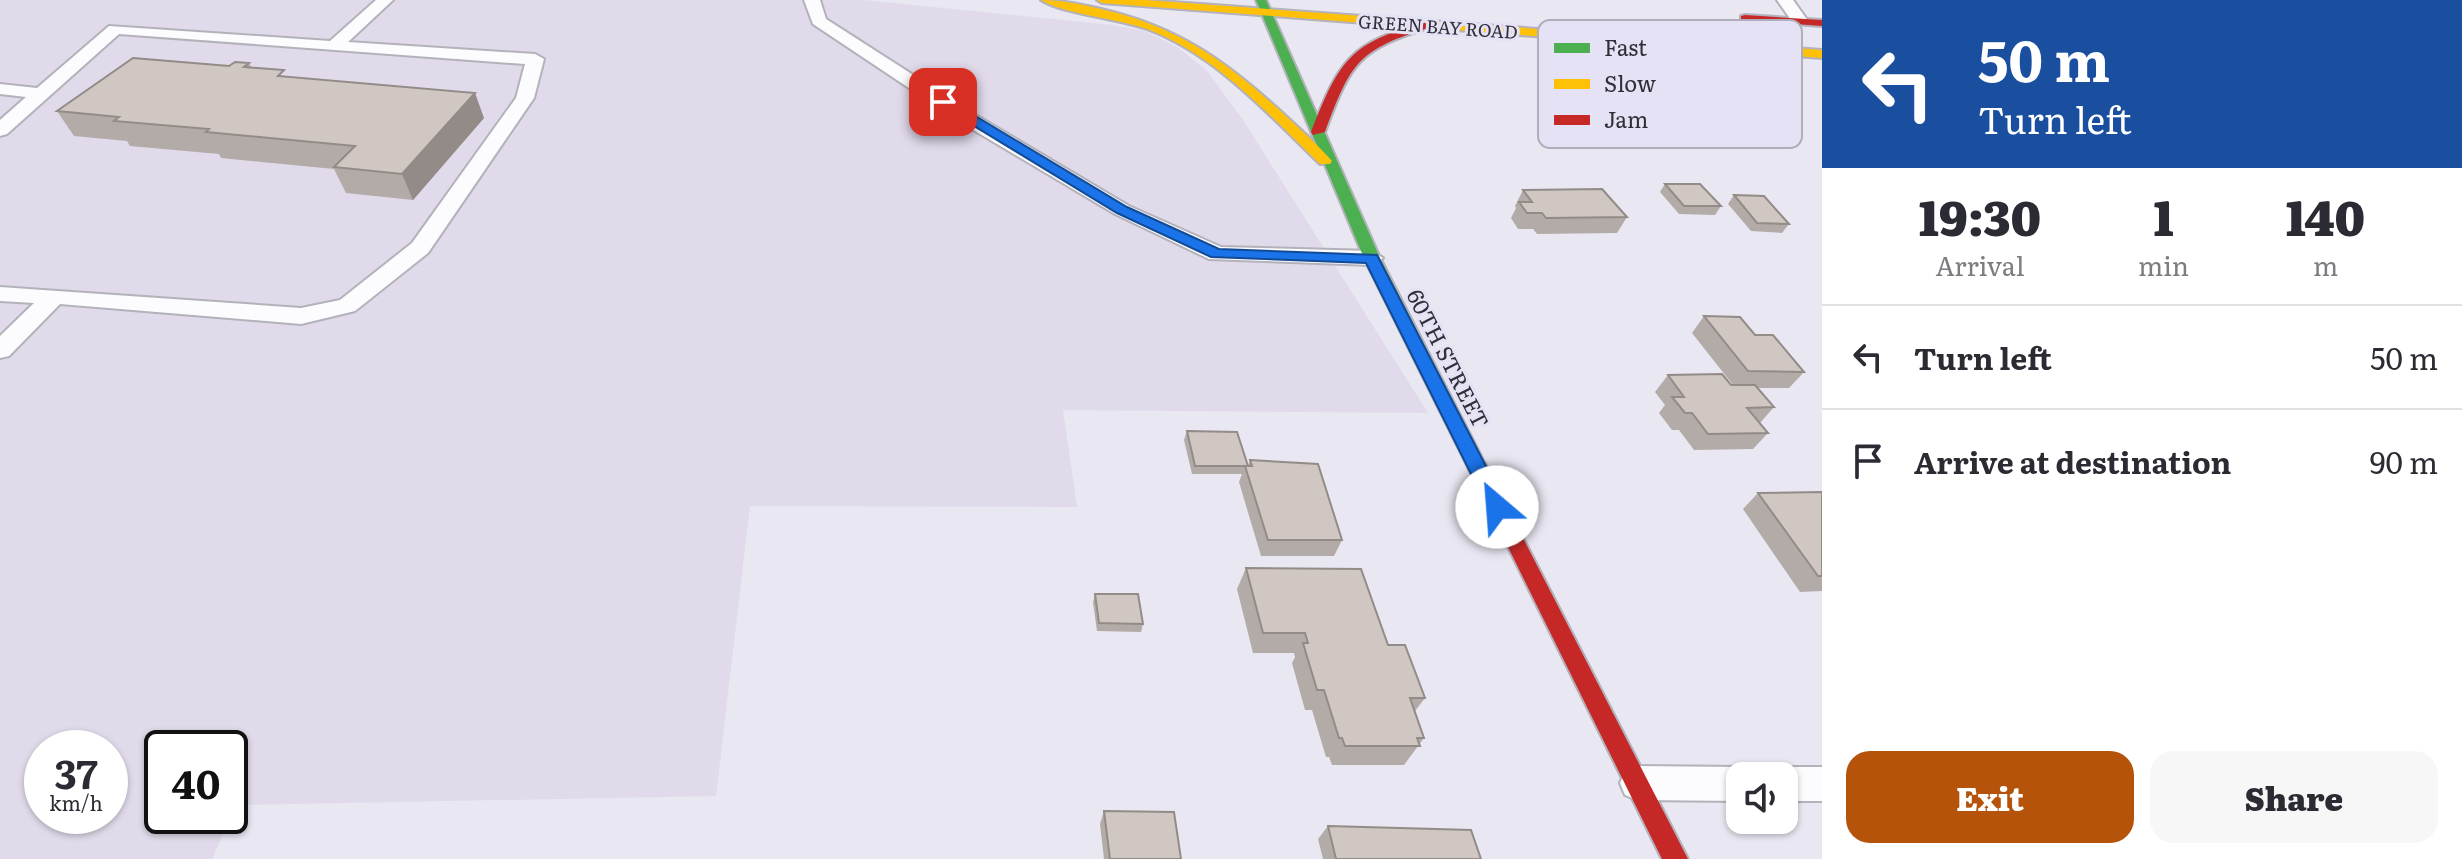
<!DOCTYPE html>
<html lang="en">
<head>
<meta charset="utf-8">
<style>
  :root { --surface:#fff; --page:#f7f7f7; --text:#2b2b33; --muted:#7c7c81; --line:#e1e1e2; --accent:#b45309 }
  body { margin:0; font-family:Literata,serif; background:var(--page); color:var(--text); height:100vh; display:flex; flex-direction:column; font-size:30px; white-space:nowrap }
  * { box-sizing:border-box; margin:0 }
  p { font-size:26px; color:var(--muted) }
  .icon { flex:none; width:44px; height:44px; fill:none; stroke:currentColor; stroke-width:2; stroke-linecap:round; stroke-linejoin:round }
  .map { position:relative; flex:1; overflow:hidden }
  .details { display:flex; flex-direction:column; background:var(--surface); width:640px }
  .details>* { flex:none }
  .hud { background:#1a4fa0; color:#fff; overflow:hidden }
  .fabs { position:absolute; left:1726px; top:762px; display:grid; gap:16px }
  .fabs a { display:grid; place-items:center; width:72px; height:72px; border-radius:16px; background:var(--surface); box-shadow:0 2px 6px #0004; font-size:40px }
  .speed { position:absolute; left:24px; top:730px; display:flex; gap:16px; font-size:40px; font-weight:700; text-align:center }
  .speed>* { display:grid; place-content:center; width:104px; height:104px; border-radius:50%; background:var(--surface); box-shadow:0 2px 6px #0004; line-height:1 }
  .speed small { font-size:20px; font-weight:400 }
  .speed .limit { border:4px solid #111; border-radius:12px; background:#fff; color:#111 }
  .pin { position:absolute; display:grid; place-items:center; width:68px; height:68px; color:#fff; margin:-34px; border-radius:16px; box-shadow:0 4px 12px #0006 }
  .me { position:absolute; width:88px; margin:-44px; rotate:333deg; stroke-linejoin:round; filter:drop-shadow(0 0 6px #0008) }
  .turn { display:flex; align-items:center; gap:28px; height:168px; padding:0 24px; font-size:36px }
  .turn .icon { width:104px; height:104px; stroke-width:2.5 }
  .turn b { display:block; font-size:56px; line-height:68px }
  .eta { display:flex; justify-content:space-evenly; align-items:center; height:136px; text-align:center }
  .eta b { font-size:48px; font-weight:800; line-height:56px }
  .primary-button { display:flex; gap:16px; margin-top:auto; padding:16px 24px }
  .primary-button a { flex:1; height:92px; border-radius:24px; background:var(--accent); color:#fff; font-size:32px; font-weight:800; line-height:92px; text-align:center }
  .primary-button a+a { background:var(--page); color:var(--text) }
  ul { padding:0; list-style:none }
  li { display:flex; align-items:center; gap:24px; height:104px; padding:0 24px; border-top:2px solid var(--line) }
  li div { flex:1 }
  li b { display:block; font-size:30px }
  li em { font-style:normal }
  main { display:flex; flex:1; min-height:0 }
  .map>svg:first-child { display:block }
  .industrial { fill:#e0daea; fill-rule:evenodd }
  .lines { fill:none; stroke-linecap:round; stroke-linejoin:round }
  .lane-casing { stroke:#b3b2ba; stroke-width:4 }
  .fast-casing { stroke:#b3b2ba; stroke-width:4 }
  .slow-casing { stroke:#b3b2ba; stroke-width:4 }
  .jam-casing { stroke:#b3b2ba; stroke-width:4 }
  .lane { fill:#fcfbfd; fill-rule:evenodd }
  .fast { fill:#4caf50; fill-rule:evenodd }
  .slow { fill:#ffc107; fill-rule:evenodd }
  .jam { fill:#c62828; fill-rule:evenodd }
  .wall { fill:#b3aba8 }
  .shaded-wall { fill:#928b88 }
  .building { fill:#d0c7c3; stroke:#928b88; stroke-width:2 }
  .route { fill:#1a73e8; stroke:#114b97; stroke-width:2 }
  .labels { text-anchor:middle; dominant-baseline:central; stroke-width:6; stroke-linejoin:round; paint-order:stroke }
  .far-street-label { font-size:18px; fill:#302e36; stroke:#e5e2f6 }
  .street-label { font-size:22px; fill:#302e36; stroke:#e5e2f6 }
  .key { fill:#e5e2f6; stroke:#afacbc; stroke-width:2 }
  .key-label { font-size:22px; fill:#302e36 }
</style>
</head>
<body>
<main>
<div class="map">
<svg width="1822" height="859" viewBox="0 0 1822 859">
  <rect width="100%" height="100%" fill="#e8e7f2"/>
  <path class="industrial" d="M0,0H863L1113,25L1145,31L1179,48L1207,71L1243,120L1428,413L1063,410L1077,507L750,506L716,796L236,805L212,859H0ZM42,748H110V816H42ZM162,748H230V816H162Z"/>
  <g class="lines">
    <defs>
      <g id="lane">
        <polygon points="376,0 393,0 348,42 535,54 544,59 534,98 428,253 355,311 301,324 60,304 9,356 0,358 0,336 34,303 0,301 0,287 301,308 340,300 412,243 516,98 525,64 119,34 7,134 0,136 0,120 26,97 0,94 0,84 37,88 109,26 330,41"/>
        <polygon points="804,0 820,0 826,19 974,114 1129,206 1221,247 1372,251 1383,258 1372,265 1209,259 1115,214 960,122 813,24"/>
        <polygon points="1777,0 1793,0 1808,21 1806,24 1794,24"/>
        <polygon points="1637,766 1740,767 1754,776 1740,776 1740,801 1637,800 1625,795 1620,783 1625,771"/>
        <polygon points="1784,767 1822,767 1822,801 1784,801 1784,776 1770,776"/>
      </g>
      <polygon id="fast" points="1256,0 1266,0 1380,258 1487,468 1485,473 1471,473 1364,258"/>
      <g id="slow">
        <path d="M1041,0C1061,0 1080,4 1101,9C1180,27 1230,64 1288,118C1303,132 1319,146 1332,161L1330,164H1320C1268,114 1216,55 1147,29C1119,19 1060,13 1041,0Z"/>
        <polygon points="1097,0 1146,0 1822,50 1822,58 1102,3"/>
      </g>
      <g id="jam">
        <polygon points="1745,15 1822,20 1822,26 1741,20 1741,16"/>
        <path d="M1428,22L1432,23V27C1358,49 1351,62 1325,132L1313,135L1311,132C1340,59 1350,42 1428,22Z"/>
        <polygon points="1478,461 1485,463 1487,468 1688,859 1662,859 1469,468 1471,463"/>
      </g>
    </defs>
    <use href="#lane" class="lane-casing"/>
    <use href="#fast" class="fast-casing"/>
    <use href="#slow" class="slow-casing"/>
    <use href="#jam" class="jam-casing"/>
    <use href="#lane" class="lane"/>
    <use href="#fast" class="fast"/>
    <use href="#slow" class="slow"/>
    <use href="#jam" class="jam"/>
  </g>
  <g class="wall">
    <polygon points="249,63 251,67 287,77 484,118 413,200 346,193 334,169 221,158 219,154 130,146 127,141 74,136 57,111"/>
    <polygon points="1665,184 1721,206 1715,215 1679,214 1660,192"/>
    <polygon points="1523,190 1627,217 1617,233 1537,234 1533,229 1518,229 1511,218 1516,208 1515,206"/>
    <polygon points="1734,195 1789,224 1782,233 1751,231 1728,204"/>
    <polygon points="1704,316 1755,335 1804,372 1789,388 1758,388 1774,407 1760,423 1768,433 1753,449 1694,450 1679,430 1672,430 1659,413 1665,405 1655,392 1668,375 1733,385 1692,333"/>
    <polygon points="1187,431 1248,466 1250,460 1342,540 1334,556 1261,556 1239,482 1242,474 1192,474 1184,440"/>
    <polygon points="1822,492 1822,591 1800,592 1743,509 1758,493"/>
    <polygon points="1246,568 1388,645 1425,698 1415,711 1424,738 1404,765 1332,765 1329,757 1326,757 1312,710 1305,710 1292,663 1295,657 1294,653 1253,653 1237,589"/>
    <polygon points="1095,594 1143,624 1141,632 1097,631 1093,602"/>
    <polygon points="1104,811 1181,859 1104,859 1100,824"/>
    <polygon points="1328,826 1481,859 1323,859 1318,839"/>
  </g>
  <polygon class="shaded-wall" points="475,93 484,118 413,200 402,174"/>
  <g class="building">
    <polygon points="133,58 229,66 235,62 249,63 244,67 284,70 278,76 475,93 402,174 334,167 355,146 206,132 209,129 114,121 119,117 57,111"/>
    <polygon points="1665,184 1700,184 1721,206 1684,206"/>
    <polygon points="1602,189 1627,217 1546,218 1542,213 1527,213 1519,202 1532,202 1523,190"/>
    <polygon points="1734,195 1764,196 1789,224 1757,223"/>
    <polygon points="1704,316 1740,317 1755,335 1773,335 1804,372 1748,371"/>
    <polygon points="1722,374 1731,385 1755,385 1774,407 1747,408 1768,433 1708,434 1692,413 1685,413 1672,397 1684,397 1668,375"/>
    <polygon points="1187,431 1237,432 1248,466 1195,466"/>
    <polygon points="1250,460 1318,464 1342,540 1268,540 1245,466 1252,466"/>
    <polygon points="1822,492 1822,576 1818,576 1758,493"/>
    <polygon points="1246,568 1361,569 1388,645 1405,645 1425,698 1410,698 1424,738 1417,738 1420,746 1345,746 1342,738 1339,738 1324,690 1317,690 1303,643 1308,643 1305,633 1263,633"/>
    <polygon points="1095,594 1138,594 1143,624 1099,623"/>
    <polygon points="1104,811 1174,812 1181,859 1110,859"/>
    <polygon points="1328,826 1471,830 1481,859 1336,859"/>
  </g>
  <polygon class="route" points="938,99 947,99 1127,207 1219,249 1377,255 1507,507 1504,512 1490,512 1366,263 1211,257 1117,213 938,104"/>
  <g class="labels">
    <g class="far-street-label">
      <text transform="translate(1438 26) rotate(4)">GREEN BAY ROAD</text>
    </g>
    <g class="street-label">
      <text transform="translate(1449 358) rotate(63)">60TH STREET</text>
    </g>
  </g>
  <rect x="1538" y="20" width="264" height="128" rx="12" class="key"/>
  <rect x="1554" y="43" width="36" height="10" fill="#4caf50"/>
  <rect x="1554" y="79" width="36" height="10" fill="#ffc107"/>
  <rect x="1554" y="115" width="36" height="10" fill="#c62828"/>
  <g class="key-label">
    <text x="1604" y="56">Fast</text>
    <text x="1604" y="92">Slow</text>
    <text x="1604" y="128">Jam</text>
  </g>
</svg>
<div class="fabs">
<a><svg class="icon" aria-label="sound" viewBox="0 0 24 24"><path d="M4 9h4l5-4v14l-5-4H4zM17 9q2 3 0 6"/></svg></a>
</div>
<div class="speed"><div>37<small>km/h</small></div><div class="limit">40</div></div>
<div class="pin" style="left:943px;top:102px;background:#d93025"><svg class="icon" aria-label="arrive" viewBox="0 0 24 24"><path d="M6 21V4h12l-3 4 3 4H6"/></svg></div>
<svg class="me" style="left:1497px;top:507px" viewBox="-20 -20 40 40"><circle r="19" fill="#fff"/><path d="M0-13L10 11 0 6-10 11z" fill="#1a73e8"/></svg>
</div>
<section class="details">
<div class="hud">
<div class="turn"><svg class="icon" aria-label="left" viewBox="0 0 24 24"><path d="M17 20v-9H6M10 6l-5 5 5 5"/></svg><div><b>50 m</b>Turn left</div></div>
</div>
<div class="eta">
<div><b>19:30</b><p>Arrival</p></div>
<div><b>1</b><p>min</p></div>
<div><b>140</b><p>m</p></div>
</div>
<ul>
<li><svg class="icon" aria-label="left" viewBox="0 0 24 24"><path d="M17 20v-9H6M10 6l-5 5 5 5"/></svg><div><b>Turn left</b></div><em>50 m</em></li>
<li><svg class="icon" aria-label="arrive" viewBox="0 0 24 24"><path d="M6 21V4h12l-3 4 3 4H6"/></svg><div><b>Arrive at destination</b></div><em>90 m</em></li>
</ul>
<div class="primary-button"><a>Exit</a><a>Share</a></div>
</section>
</main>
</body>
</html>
